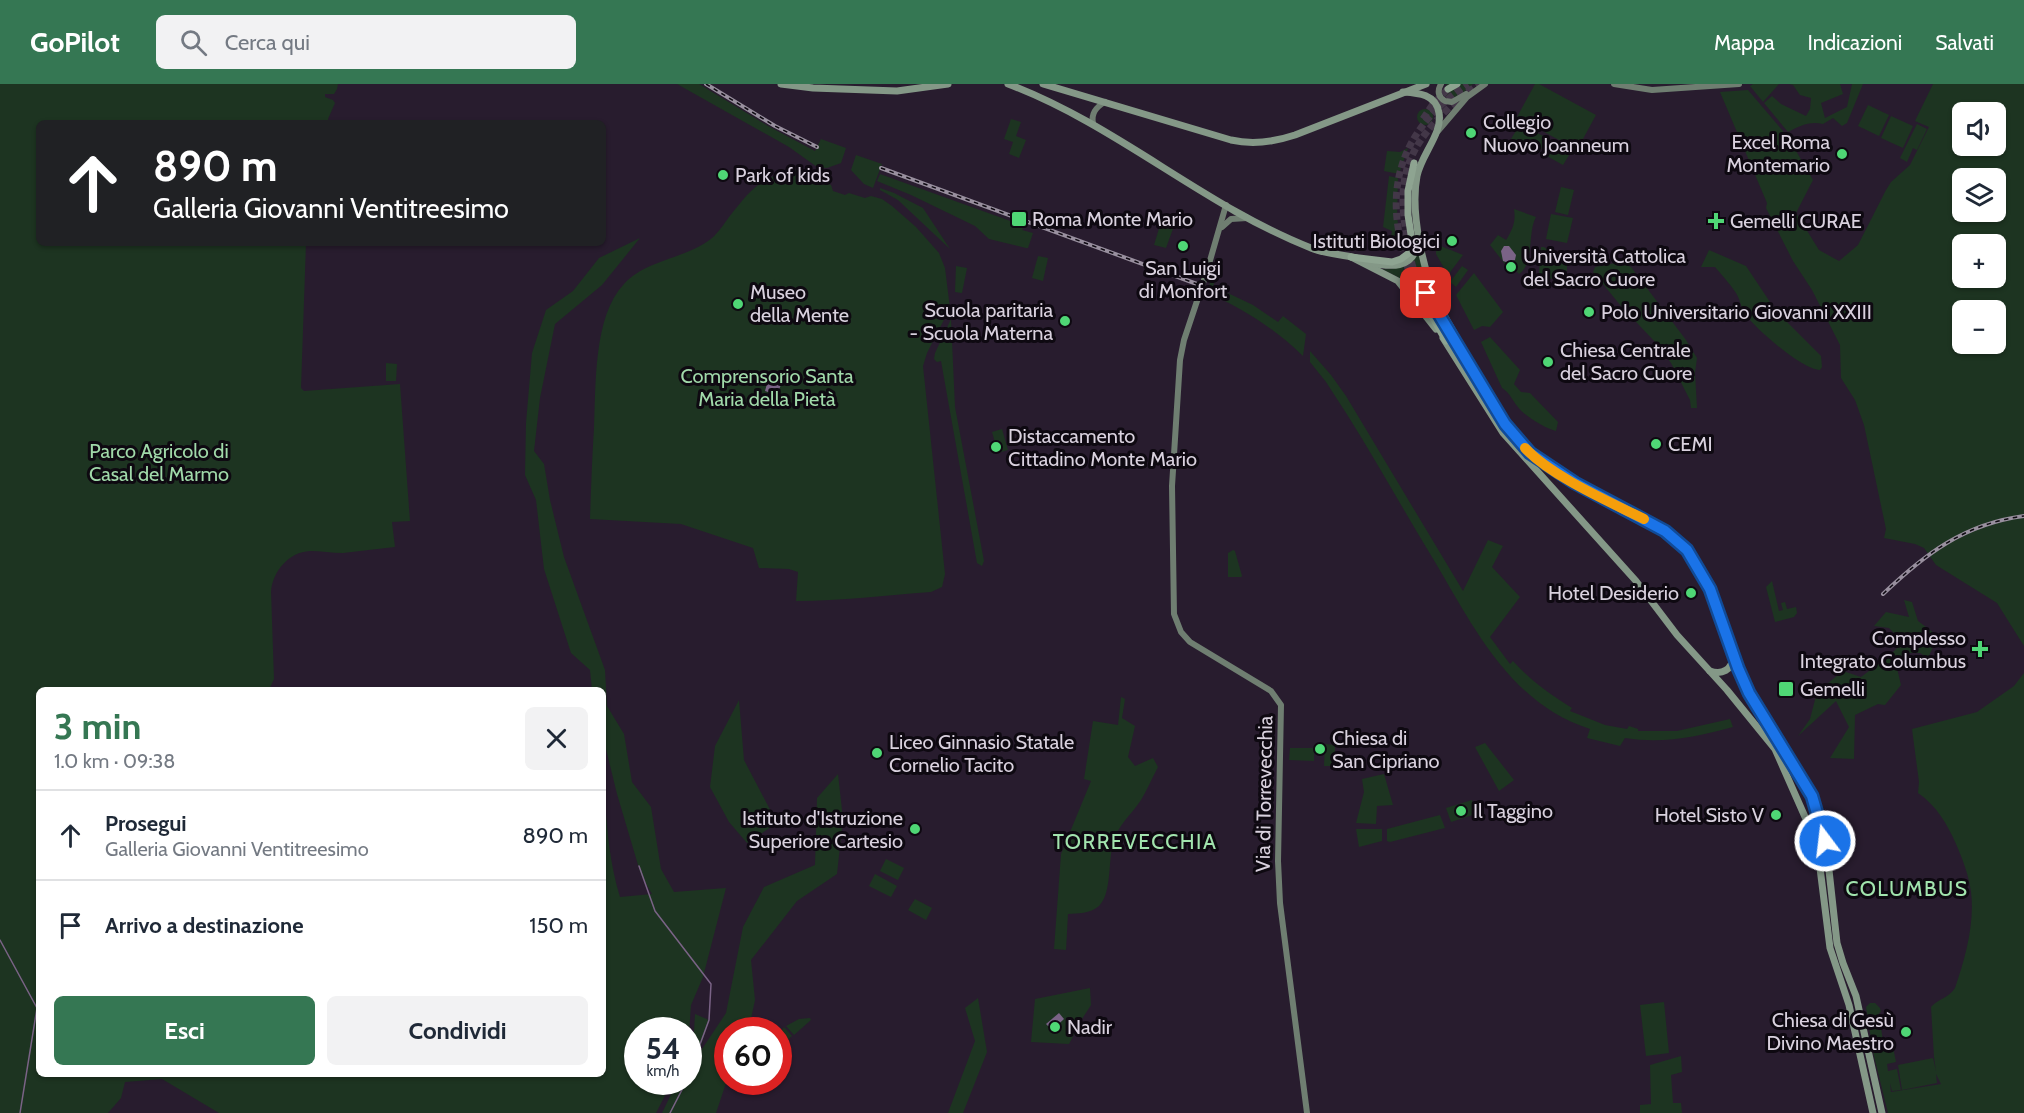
<!DOCTYPE html>
<html lang="it">
<head>
<meta charset="utf-8">
<style>
  :root { --surface:#fff; --page:#f2f2f3; --text:#1f2937; --muted:#747a83; --line:#e0e1e3; --accent:#357753 }
  body { margin:0; font-family:Cabin,sans-serif; background:var(--page); color:var(--text); height:100vh; display:flex; flex-direction:column; font-size:22px; white-space:nowrap }
  * { box-sizing:border-box; margin:0 }
  p { font-size:20px; color:var(--muted) }
  .icon { flex:none; width:33px; height:33px; fill:none; stroke:currentColor; stroke-width:2; stroke-linecap:round; stroke-linejoin:round }
  .map { position:relative; flex:1; overflow:hidden }
  .side { position:absolute; left:36px; top:603px; width:570px; height:390px; display:flex; flex-direction:column; background:var(--surface); border-radius:9px; box-shadow:0 2px 4px #0004 }
  .side>* { flex:none }
  .banner { position:absolute; left:36px; top:36px; width:570px; height:126px; border-radius:9px; box-shadow:0 2px 4px #0004; background:#202124; color:#fff; overflow:hidden }
  .tools { position:absolute; left:1952px; top:18px; display:grid; gap:12px }
  .tools a { display:grid; place-items:center; width:54px; height:54px; border-radius:9px; background:var(--surface); box-shadow:0 2px 4px #0004; font-size:30px }
  .speed { position:absolute; left:624px; top:933px; display:flex; gap:12px; font-size:30px; font-weight:700; text-align:center }
  .speed>* { display:grid; place-content:center; width:78px; height:78px; border-radius:50%; background:var(--surface); box-shadow:0 2px 4px #0004; line-height:1 }
  .speed small { font-size:15px; font-weight:400 }
  .speed .limit { border:9px solid #d22; background:#fff; color:#111 }
  .pin { position:absolute; display:grid; place-items:center; width:51px; height:51px; color:#fff; margin:-26px; border-radius:12px; box-shadow:0 3px 9px #0006 }
  .me { position:absolute; width:66px; margin:-33px; rotate:345deg; stroke-linejoin:round; filter:drop-shadow(0 0 4px #0008) }
  .turn { display:flex; align-items:center; gap:21px; height:126px; padding:0 18px; font-size:27px }
  .turn .icon { width:78px; height:78px; stroke-width:2.5 }
  .turn b { display:block; font-size:42px; line-height:51px }
  .round { display:grid; place-items:center; flex:none; width:63px; height:63px; border-radius:9px; background:var(--page) }
  .headline { display:flex; align-items:center; justify-content:space-between; height:102px; padding:0 18px }
  h1 { font-size:36px; font-weight:700; line-height:45px; color:var(--accent) }
  .action { display:flex; gap:12px; margin-top:auto; padding:12px 18px }
  .action a { flex:1; height:69px; border-radius:9px; background:var(--accent); color:#fff; font-size:24px; font-weight:700; line-height:69px; text-align:center }
  .action a+a { background:var(--page); color:var(--text) }
  ul { padding:0; list-style:none }
  li { display:flex; align-items:center; gap:18px; height:90px; padding:0 18px; border-top:2px solid var(--line) }
  li div { flex:1 }
  li b { display:block; font-size:22px }
  li em { font-style:normal }
  header { display:flex; align-items:center; gap:36px; box-sizing:border-box; height:84px; padding:0 30px; background:var(--accent); color:#fff }
  header strong { font-size:28px }
  nav { display:flex; gap:33px; margin-inline-start:auto; font-size:21px }
  .search { width:420px; height:54px; background:var(--page); display:flex; align-items:center; gap:15px; box-sizing:border-box; padding:0 21px; border-radius:9px; color:var(--muted); font-size:22px }
  .map>svg:first-child { display:block }
  .green { fill:#1d3421; fill-rule:evenodd }
  .water { fill:#7a6386 }
  .lines { fill:none; stroke-linecap:round; stroke-linejoin:round }
  .stream { stroke:#7a6386; stroke-width:1.5 }
  .trunk-tunnel { stroke:#433748; stroke-width:7; stroke-dasharray:7 3.5; stroke-linecap:butt }
  .secondary { stroke:#6f7e71; stroke-width:6 }
  .primary { stroke:#849887; stroke-width:7 }
  .trunk { stroke:#8ea491; stroke-width:7 }
  .rail-casing { stroke:#988f9e; stroke-width:4 }
  .rail { stroke:#0e0911; stroke-width:1.5; stroke-dasharray:4.5; stroke-linecap:butt }
  .route-casing { stroke:#114b97; stroke-width:15 }
  .route { stroke:#1a73e8; stroke-width:10 }
  .slow { stroke:#f59e0b; stroke-width:10 }
  .poi-dot { fill:#4fd675; stroke:#0e0911; stroke-width:2 }
  .labels { text-anchor:middle; dominant-baseline:central; stroke-width:6; stroke-linejoin:round; paint-order:stroke }
  .poi-label { font-size:20px; fill:#d9d1de; stroke:#0e0911; text-anchor:start }
  .park-label { font-size:20px; fill:#a0d9a9; stroke:#0e0911 }
  .street-label { font-size:20px; fill:#d9d1de; stroke:#0e0911 }
  .neighbourhood-label { font-size:21px; letter-spacing:1.5px; fill:#a2e4ae; stroke:#0e0911 }
</style>
</head>
<body>
<header>
<strong>GoPilot</strong>
<div class="search"><svg class="icon" aria-label="search" viewBox="0 0 24 24"><circle cx="10" cy="10" r="6"/><path d="M15 15l6 6"/></svg>Cerca qui</div>
<nav><a>Mappa</a><a>Indicazioni</a><a>Salvati</a></nav>
</header>
<div class="map">
<svg width="2024" height="1029" viewBox="0 0 2024 1029">
  <rect width="100%" height="100%" fill="#281c2e"/>
  <g class="green">
    <path d="M0,0H338L337,5L334,10H325V13L333,16L335,19L328,35L329,39H39V159H306L301,304L304,307L400,300L410,437L392,438L395,463C377,465 360,467 343,469C332,469 321,467 310,467C289,468 273,487 271,507L274,595L269,606H39V990H603V713L605,714C607,748 610,780 620,813L652,810L641,791L617,710L603,653V606H592L590,586L571,569L544,485L536,416L525,391L526,339L532,269L546,226L573,207L599,174L640,154L602,201L555,240L540,314L534,367L544,380L550,416L564,473L605,586L607,622L624,650L632,698L651,723L661,785L674,808L726,804L703,893L691,921L689,950L688,946H638V998H672L656,1029H219L162,995L125,998L121,1014L108,1029H0Z"/>
    <polygon points="677,0 699,0 768,42 815,67 821,55 846,64 841,79 827,84 817,83 789,63"/>
    <path d="M1447,0H1452L1449,7L1461,0H1473C1464,7 1458,16 1446,13L1443,9Z"/>
    <polygon points="1535,0 1539,0 1596,31 1577,66 1517,33"/>
    <polygon points="1753,0 1779,0 1763,18 1750,2"/>
    <path d="M1789,0H1840L1843,10L1821,19L1825,34L1847,23L1852,0H1863L1847,39L1842,42L1833,34L1823,40C1809,37 1800,42 1788,48L1764,19L1772,12L1781,20L1806,32L1810,25L1811,14L1800,11L1793,1Z"/>
    <path d="M1933,0H2024V562L1997,519L1936,481L1924,464L1915,460L1884,454L1886,445L1864,341L1855,316L1841,294L1840,261L1812,206L1793,177L1766,124L1767,119L1720,8L1748,6L1788,53L1813,96L1796,129L1819,166L1839,177L1858,161L1886,106L1891,98L1910,81L1929,43L1915,37ZM1962,28H1995V62H1962ZM1995,94V128H1962V94ZM1995,160V194H1962V160ZM1995,226V260H1962V226Z"/>
    <polygon points="1868,21 1889,31 1879,52 1858,42"/>
    <circle cx="1425" cy="33" r="8"/>
    <polygon points="1891,32 1913,42 1903,64 1881,54"/>
    <polygon points="1011,35 1021,38 1016,52 1026,56 1019,74 1009,70 1013,58 1004,55"/>
    <polygon points="1520,40 1547,54 1539,69 1511,55"/>
    <polygon points="1917,40 1927,45 1917,66 1913,64 1907,78 1900,74"/>
    <polygon points="1553,58 1571,68 1563,81 1545,71"/>
    <polygon points="1408,64 1399,90 1384,87 1387,67 1400,68"/>
    <polygon points="856,71 882,80 873,104 864,100 851,86"/>
    <path d="M798,85L831,101L833,107L845,111L849,109L865,114L871,112L882,115L892,122L916,143L939,169L945,184L950,224L927,269L923,282L945,490L942,503L931,508C886,511 841,517 796,517L798,488L789,485L759,484L753,464L681,440L590,435C591,405 592,375 594,344C596,303 593,232 624,200C647,175 686,175 712,154C718,149 724,140 729,133C752,104 760,93 798,85Z"/>
    <polygon points="880,90 1024,142 1022,146 1033,149 1028,164 1026,164 989,155 975,142 911,111 877,97"/>
    <polygon points="1389,92 1398,94 1397,133 1400,154 1391,153 1392,147 1383,143"/>
    <polygon points="1561,103 1574,106 1568,131 1555,128"/>
    <polygon points="880,104 894,109 923,124 950,165 898,116 880,106"/>
    <path d="M1514,125L1536,133C1527,149 1535,179 1519,190L1516,187L1512,189L1490,161L1498,151L1506,156C1513,145 1516,137 1514,125Z"/>
    <polygon points="1551,130 1573,134 1567,159 1546,155"/>
    <polygon points="1161,138 1174,142 1166,164 1154,161"/>
    <polygon points="1436,160 1463,171 1448,191 1436,170"/>
    <polygon points="1541,163 1544,163 1567,181 1567,187 1555,194 1542,196 1539,188"/>
    <path d="M1419,166L1427,200L1421,203L1416,195L1409,198L1412,208L1398,193L1382,185C1400,187 1409,180 1419,166ZM1415,179L1420,192L1408,197L1403,185Z"/>
    <path d="M1709,166L1746,182L1776,227L1821,272L1822,283L1820,286C1801,285 1756,245 1745,230C1741,224 1740,215 1736,209C1730,200 1722,191 1715,183H1701Z"/>
    <polygon points="1038,172 1048,174 1043,197 1032,194"/>
    <polygon points="1620,178 1631,183 1686,256 1697,274 1695,289 1697,324 1691,324 1690,316 1671,279 1657,260 1621,222 1593,188 1595,183"/>
    <polygon points="956,182 967,184 962,209 955,208"/>
    <polygon points="1462,182 1468,186 1456,203 1450,198"/>
    <polygon points="1474,189 1503,228 1490,243 1482,242 1474,246 1456,211"/>
    <path d="M1211,196L1215,197L1213,202L1253,221L1278,238L1283,232L1306,250L1303,272C1273,243 1244,226 1207,208Z"/>
    <polygon points="951,235 955,323 984,477 982,482 977,479 941,277 937,278 934,275 935,269"/>
    <path d="M1490,253L1520,286L1514,300L1521,308L1530,309L1558,338L1556,347C1546,345 1523,331 1518,323C1512,316 1510,309 1502,304L1481,258Z"/>
    <path d="M1310,267L1331,291L1346,312L1463,507L1488,456L1503,462L1492,483L1520,513L1490,553L1510,580L1513,577C1530,596 1549,610 1572,624L1570,627L1605,641L1627,645L1629,642L1638,645V647H1677L1730,635L1733,643C1695,653 1664,660 1625,654L1620,662L1587,654L1590,645C1511,620 1474,544 1435,478C1405,429 1378,380 1348,332L1326,298L1310,278Z"/>
    <polygon points="386,279 397,280 396,297 386,297"/>
    <polygon points="1002,345 1008,366 998,369 992,348"/>
    <polygon points="1233,466 1235,467 1242,492 1241,493 1228,493 1228,469"/>
    <polygon points="1772,497 1779,527 1783,526 1781,519 1785,518 1787,525 1796,523 1797,529 1794,533 1775,538 1766,503"/>
    <polygon points="1904,516 1912,518 1918,537 1938,552 1928,574 1920,569 1905,569 1896,580 1901,601 1885,621 1878,620 1855,631 1854,675 1830,674 1849,643 1836,617 1798,652 1810,635 1817,608 1843,587 1861,593 1889,572 1903,558 1889,544 1874,542 1886,528 1909,533"/>
    <path d="M2024,589V1029H1888L1873,968L1866,923L1870,919H1875L1880,924L1881,928L1879,929L1883,958H1892L1896,978L1887,980L1888,987L1897,985L1901,1006L1892,1007L1890,999L1891,1008L1941,1000L1936,990L1937,999L1902,1006L1898,981L1933,974L1936,987L1934,973L1931,923C1938,915 1949,914 1955,904C1965,875 1975,839 1971,808C1969,792 1963,776 1956,760C1947,740 1937,722 1918,709L1919,698L1912,645L1977,628L2014,602Z"/>
    <path d="M1121,613L1125,615L1122,634L1135,642L1128,673L1135,682L1153,674L1158,683C1152,694 1147,706 1141,716C1131,731 1117,742 1113,759C1108,777 1112,809 1099,822C1090,830 1078,829 1068,830L1066,866L1054,865L1061,770L1091,697L1084,695L1093,637L1118,641Z"/>
    <polygon points="739,616 744,676 777,739 747,759 729,738 710,703 715,662"/>
    <polygon points="1485,659 1514,696 1499,707 1475,663"/>
    <polygon points="1325,660 1335,661 1335,682 1324,682"/>
    <polygon points="1290,664 1314,664 1314,677 1289,676"/>
    <polygon points="838,690 843,735 837,790 797,817 751,876 755,916 749,944 748,946 728,946 727,996 716,1029 662,1029 677,998 688,998 689,967 694,947 695,930 709,936 698,971 726,929 743,843 764,803 815,781 817,714"/>
    <polygon points="1384,690 1393,721 1377,722 1376,740 1356,739 1364,708 1362,695"/>
    <polygon points="1472,716 1476,730 1451,738 1446,724"/>
    <polygon points="1440,731 1445,744 1390,758 1387,757 1387,745"/>
    <polygon points="1356,745 1382,745 1382,757 1359,763"/>
    <polygon points="886,775 904,784 898,796 880,787"/>
    <polygon points="875,790 897,802 891,813 869,802"/>
    <polygon points="915,815 932,824 926,836 908,826"/>
    <polygon points="1090,904 1091,921 1082,935 1079,945 1077,945 1069,960 1031,958 1035,915"/>
    <polygon points="978,914 987,968 963,1029 948,1029 975,957 965,924"/>
    <polygon points="1664,918 1669,969 1646,972 1640,921"/>
    <polygon points="810,934 811,936 794,951 786,942 799,935"/>
    <polygon points="784,943 792,952 779,964 779,950"/>
    <polygon points="1681,972 1682,988 1671,991 1673,1019 1681,1019 1682,1029 1640,1029 1640,1021 1651,1020 1650,981"/>
  </g>
  <g class="water">
    <polygon points="1504,162 1509,162 1516,171 1515,176 1506,178 1503,177 1501,167"/>
    <polygon points="772,294 775,297 782,298 777,311 765,307 768,296"/>
    <polygon points="1059,929 1064,935 1052,946 1046,940"/>
  </g>
  <g class="lines">
    <g class="stream">
      <polyline points="639,782 655,827 711,900 709,936 688,993"/>
      <polyline points="0,856 37,924 20,1029"/>
      <polyline points="670,1029 686,998"/>
    </g>
    <g class="trunk-tunnel">
      <polyline points="1423,35 1433,20 1448,5"/>
      <path d="M1412,197C1408,187 1406,176 1403,166C1383,95 1408,40 1468,0"/>
      <path d="M1422,203C1412,187 1410,172 1407,154C1398,105 1402,73 1438,35C1450,22 1464,9 1480,0"/>
    </g>
    <g class="secondary">
      <path d="M1441,0C1437,7 1438,13 1445,17L1452,18L1466,10"/>
      <polyline points="1614,0 1652,6 1739,0"/>
      <path d="M1093,39C1091,29 1096,23 1105,18"/>
      <polyline points="1438,47 1467,13 1485,0"/>
      <polyline points="1226,121 1207,187 1184,256 1180,276 1172,402 1174,530 1181,548 1190,558 1271,607 1281,621 1278,777 1280,819 1307,1029"/>
      <polyline points="1222,143 1231,135 1247,134"/>
    </g>
    <g class="primary">
      <polyline points="781,0 813,4 897,7 948,0"/>
      <path d="M1008,0C1117,41 1204,122 1311,164C1325,170 1341,170 1356,174"/>
      <path d="M1043,0L1231,56C1253,61 1274,58 1295,51L1426,0"/>
      <path d="M1403,8C1418,9 1436,10 1439,29C1443,49 1421,71 1417,92C1410,128 1423,188 1439,221C1447,239 1459,255 1467,273"/>
      <polyline points="1351,173 1398,197 1436,245"/>
      <path d="M1366,178C1389,183 1415,187 1418,156"/>
      <polyline points="1443,254 1503,349 1636,497 1677,551 1727,606 1775,665 1817,760 1830,864 1849,921 1873,1029"/>
      <polyline points="1474,289 1505,340 1530,369 1544,380 1575,399 1672,451 1687,466 1702,489 1711,505 1738,584 1749,609 1805,700 1820,734 1826,759 1837,859 1843,879 1856,912 1882,1029"/>
      <path d="M1710,587C1722,591 1732,586 1733,573"/>
    </g>
    <g class="trunk">
      <polyline points="1448,5 1457,0"/>
      <polyline points="1351,173 1392,178 1401,175 1409,169 1412,157 1408,131 1408,107 1414,79"/>
      <polyline points="1412,197 1446,257"/>
      <polyline points="1422,203 1477,294"/>
    </g>
    <defs>
      <g id="rail">
        <polyline points="706,0 775,42 817,63"/>
        <polyline points="881,84 1197,200"/>
        <path d="M1883,510C1925,470 1964,440 2024,432"/>
      </g>
    </defs>
    <use href="#rail" class="rail-casing"/>
    <use href="#rail" class="rail"/>
  </g>
  <g class="lines">
    <defs>
      <polyline id="route" points="1426,209 1505,340 1530,369 1575,399 1665,447 1687,466 1710,505 1738,584 1749,609 1812,712 1825,757"/>
    </defs>
    <use href="#route" class="route-casing"/>
    <use href="#route" class="route"/>
    <path class="slow" d="M1525,364C1551,392 1608,417 1644,435"/>
  </g>
  <g class="poi-dot">
    <circle cx="1471" cy="49" r="6"/>
    <circle cx="1842" cy="70" r="6"/>
    <circle cx="723" cy="91" r="6"/>
    <rect x="1011" y="127" width="16" height="16" rx="3"/>
    <path d="M1713 128h6v6h6v6h-6v6h-6v-6h-6v-6h6z"/>
    <circle cx="1452" cy="157" r="6"/>
    <circle cx="1183" cy="162" r="6"/>
    <circle cx="1511" cy="183" r="6"/>
    <circle cx="738" cy="220" r="6"/>
    <circle cx="1589" cy="228" r="6"/>
    <circle cx="1065" cy="237" r="6"/>
    <circle cx="1548" cy="278" r="6"/>
    <circle cx="1656" cy="360" r="6"/>
    <circle cx="996" cy="363" r="6"/>
    <circle cx="1691" cy="509" r="6"/>
    <path d="M1977 556h6v6h6v6h-6v6h-6v-6h-6v-6h6z"/>
    <rect x="1778" y="597" width="16" height="16" rx="3"/>
    <circle cx="1320" cy="665" r="6"/>
    <circle cx="877" cy="669" r="6"/>
    <circle cx="1461" cy="727" r="6"/>
    <circle cx="1776" cy="731" r="6"/>
    <circle cx="915" cy="745" r="6"/>
    <circle cx="1055" cy="943" r="6"/>
    <circle cx="1906" cy="948" r="6"/>
  </g>
  <g class="labels">
    <g class="poi-label">
      <text x="1483" y="38">Collegio<tspan x="1483" dy="23">Nuovo Joanneum</tspan></text>
      <text x="1830" y="58" text-anchor="end">Excel Roma<tspan x="1830" dy="23">Montemario</tspan></text>
      <text x="735" y="91">Park of kids</text>
      <text x="1032" y="135">Roma Monte Mario</text>
      <text x="1730" y="137">Gemelli CURAE</text>
      <text x="1440" y="157" text-anchor="end">Istituti Biologici</text>
      <text x="1523" y="172">Università Cattolica<tspan x="1523" dy="23">del Sacro Cuore</tspan></text>
      <text x="1183" y="184" text-anchor="middle">San Luigi<tspan x="1183" dy="23">di Monfort</tspan></text>
      <text x="750" y="208">Museo<tspan x="750" dy="23">della Mente</tspan></text>
      <text x="1053" y="226" text-anchor="end">Scuola paritaria<tspan x="1053" dy="23">- Scuola Materna</tspan></text>
      <text x="1601" y="228">Polo Universitario Giovanni XXIII</text>
      <text x="1560" y="266">Chiesa Centrale<tspan x="1560" dy="23">del Sacro Cuore</tspan></text>
      <text x="1008" y="352">Distaccamento<tspan x="1008" dy="23">Cittadino Monte Mario</tspan></text>
      <text x="1668" y="360">CEMI</text>
      <text x="1679" y="509" text-anchor="end">Hotel Desiderio</text>
      <text x="1966" y="554" text-anchor="end">Complesso<tspan x="1966" dy="23">Integrato Columbus</tspan></text>
      <text x="1800" y="605">Gemelli</text>
      <text x="1332" y="654">Chiesa di<tspan x="1332" dy="23">San Cipriano</tspan></text>
      <text x="889" y="658">Liceo Ginnasio Statale<tspan x="889" dy="23">Cornelio Tacito</tspan></text>
      <text x="1473" y="727">Il Taggino</text>
      <text x="1764" y="731" text-anchor="end">Hotel Sisto V</text>
      <text x="903" y="734" text-anchor="end">Istituto d'Istruzione<tspan x="903" dy="23">Superiore Cartesio</tspan></text>
      <text x="1894" y="936" text-anchor="end">Chiesa di Gesù<tspan x="1894" dy="23">Divino Maestro</tspan></text>
      <text x="1067" y="943">Nadir</text>
    </g>
    <g class="park-label">
      <text x="767" y="292">Comprensorio Santa<tspan x="767" dy="23">Maria della Pietà</tspan></text>
      <text x="159" y="367">Parco Agricolo di<tspan x="159" dy="23">Casal del Marmo</tspan></text>
    </g>
    <g class="street-label">
      <text transform="translate(1264 710) rotate(-89)">Via di Torrevecchia</text>
    </g>
    <g class="neighbourhood-label">
      <text x="1135" y="757">TORREVECCHIA</text>
      <text x="1907" y="804">COLUMBUS</text>
    </g>
  </g>
</svg>
<div class="tools">
<a><svg class="icon" aria-label="sound" viewBox="0 0 24 24"><path d="M4 9h4l5-4v14l-5-4H4zM17 9q2 3 0 6"/></svg></a>
<a><svg class="icon" aria-label="layers" viewBox="0 0 24 24"><path d="M12 4l9 5-9 5-9-5zM3 14l9 5 9-5"/></svg></a>
<a>+</a>
<a>−</a>
</div>
<div class="speed"><div>54<small>km/h</small></div><div class="limit">60</div></div>
<div class="pin" style="left:1426px;top:209px;background:#d93025"><svg class="icon" aria-label="arrive" viewBox="0 0 24 24"><path d="M6 21V4h12l-3 4 3 4H6"/></svg></div>
<svg class="me" style="left:1825px;top:757px" viewBox="-20 -20 40 40"><circle r="17" fill="#1a73e8" stroke="#fff" stroke-width="3"/><path d="M0-11L8 9 0 5-8 9z" fill="#fff"/></svg>
<div class="banner">
<div class="turn"><svg class="icon" aria-label="ahead" viewBox="0 0 24 24"><path d="M12 20V5M6 11l6-6 6 6"/></svg><div><b>890 m</b>Galleria Giovanni Ventitreesimo</div></div>
</div>
<section class="side">
<div class="headline"><div><h1>3 min</h1><p>1.0 km · 09:38</p></div><a class="round"><svg class="icon" aria-label="close" viewBox="0 0 24 24"><path d="M6 6l12 12M18 6L6 18"/></svg></a></div>
<ul>
<li><svg class="icon" aria-label="ahead" viewBox="0 0 24 24"><path d="M12 20V5M6 11l6-6 6 6"/></svg><div><b>Prosegui</b><p>Galleria Giovanni Ventitreesimo</p></div><em>890 m</em></li>
<li><svg class="icon" aria-label="arrive" viewBox="0 0 24 24"><path d="M6 21V4h12l-3 4 3 4H6"/></svg><div><b>Arrivo a destinazione</b></div><em>150 m</em></li>
</ul>
<div class="action"><a>Esci</a><a>Condividi</a></div>
</section>
</div>
</body>
</html>
